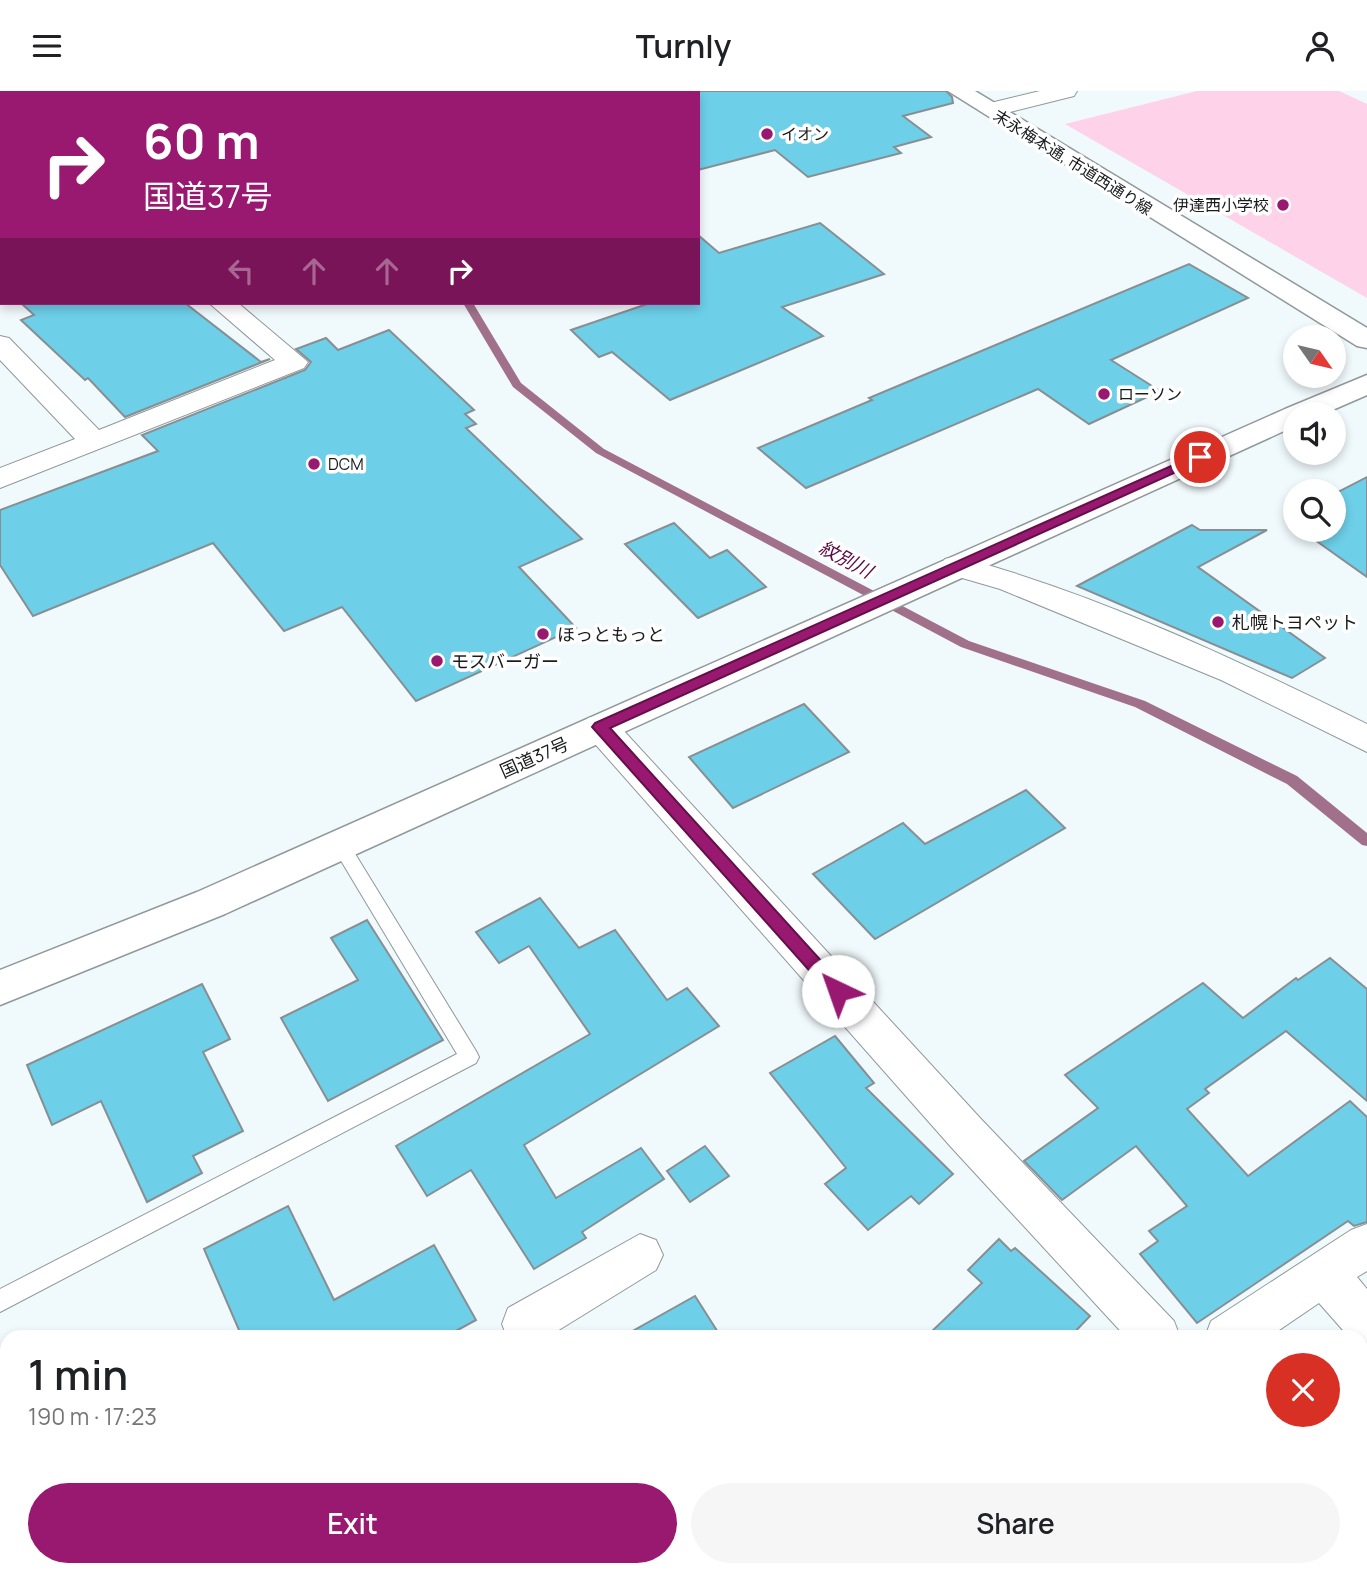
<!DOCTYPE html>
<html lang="en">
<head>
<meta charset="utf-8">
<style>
  :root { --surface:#fff; --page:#f6f6f6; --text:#202124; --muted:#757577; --accent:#991970 }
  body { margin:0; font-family:Manrope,"Noto Sans JP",sans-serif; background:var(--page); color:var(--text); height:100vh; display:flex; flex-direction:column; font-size:26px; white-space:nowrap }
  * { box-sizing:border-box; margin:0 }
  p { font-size:23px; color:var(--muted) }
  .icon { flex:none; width:38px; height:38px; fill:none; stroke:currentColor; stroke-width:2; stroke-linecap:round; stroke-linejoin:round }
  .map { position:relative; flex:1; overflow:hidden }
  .side { position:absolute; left:0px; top:1239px; width:1368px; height:247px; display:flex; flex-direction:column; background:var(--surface); border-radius:21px 21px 0 0; box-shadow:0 4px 10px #0003 }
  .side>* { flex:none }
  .banner { position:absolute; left:0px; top:0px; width:700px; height:214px; box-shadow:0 4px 10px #0003; background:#991970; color:#fff; overflow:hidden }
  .needle { width:46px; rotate:124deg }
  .buttons { position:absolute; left:1283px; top:234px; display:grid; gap:14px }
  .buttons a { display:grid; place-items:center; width:63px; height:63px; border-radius:50%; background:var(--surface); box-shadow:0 4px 10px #0003; font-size:35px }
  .pin { position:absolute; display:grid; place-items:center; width:60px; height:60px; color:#fff; margin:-30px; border:4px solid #fff; border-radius:50%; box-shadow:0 2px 7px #0007 }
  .me { position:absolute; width:77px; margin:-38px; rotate:318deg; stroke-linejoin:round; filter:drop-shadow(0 0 5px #0008) }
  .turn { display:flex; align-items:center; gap:24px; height:147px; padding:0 28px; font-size:32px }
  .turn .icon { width:91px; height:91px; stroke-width:2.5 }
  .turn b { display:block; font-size:49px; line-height:60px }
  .lanes { display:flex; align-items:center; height:66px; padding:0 28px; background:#0003; justify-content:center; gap:35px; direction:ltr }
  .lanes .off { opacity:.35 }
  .round { display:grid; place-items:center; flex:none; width:74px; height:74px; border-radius:37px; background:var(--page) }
  .summary { display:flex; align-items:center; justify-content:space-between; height:119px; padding:0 28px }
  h1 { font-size:42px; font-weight:600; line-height:52px }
  .primary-button { display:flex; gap:14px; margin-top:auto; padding:14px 28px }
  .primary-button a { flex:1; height:80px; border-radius:42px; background:var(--accent); color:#fff; font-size:28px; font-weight:600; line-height:80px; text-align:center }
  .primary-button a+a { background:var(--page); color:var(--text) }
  header { display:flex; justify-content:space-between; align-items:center; height:91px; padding:0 28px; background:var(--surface); font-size:32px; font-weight:600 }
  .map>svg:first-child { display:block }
  .green { fill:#fed2e9 }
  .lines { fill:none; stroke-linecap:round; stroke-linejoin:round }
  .stream { fill:#a1718c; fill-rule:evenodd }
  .building { fill:#6ecfe9; stroke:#888f92; stroke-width:2 }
  .lane-casing { stroke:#90989a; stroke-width:2 }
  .street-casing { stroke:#90989a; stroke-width:2 }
  .secondary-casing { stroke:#90989a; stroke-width:3 }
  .highway-casing { stroke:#90989a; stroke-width:3 }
  .lane { fill:#fff; fill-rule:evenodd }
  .street { fill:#fff; fill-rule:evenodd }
  .secondary { fill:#fff; fill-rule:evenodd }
  .highway { fill:#fff; fill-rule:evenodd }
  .route { fill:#991970; stroke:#631049; stroke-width:2 }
  .poi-dot { fill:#991970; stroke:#fff; stroke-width:2.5 }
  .labels { text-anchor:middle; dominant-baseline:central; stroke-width:7; stroke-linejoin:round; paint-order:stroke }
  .far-poi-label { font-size:16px; fill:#191c1d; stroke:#fff; text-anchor:start }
  .far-street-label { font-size:16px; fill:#191c1d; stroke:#fff }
  .poi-label { font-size:18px; fill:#191c1d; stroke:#fff; text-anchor:start }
  .street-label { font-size:18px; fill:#191c1d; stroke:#fff }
  .water-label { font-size:19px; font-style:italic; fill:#5d0943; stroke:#fff }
</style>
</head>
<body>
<header><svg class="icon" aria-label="menu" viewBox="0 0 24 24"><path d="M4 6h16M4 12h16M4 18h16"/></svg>Turnly<svg class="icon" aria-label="person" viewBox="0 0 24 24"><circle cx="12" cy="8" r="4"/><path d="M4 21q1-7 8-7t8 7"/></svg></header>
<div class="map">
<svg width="1367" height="1485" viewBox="0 0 1367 1485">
  <rect width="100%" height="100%" fill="#f0f9fc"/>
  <polygon class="green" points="1197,0 1339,0 1367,13 1367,207 1065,33"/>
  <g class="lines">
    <g class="stream">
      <polygon points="122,0 130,0 131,2 123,2"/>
      <polygon points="463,212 473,212 521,292 604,358 969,550 1145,610 1297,685 1367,742 1367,755 1362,754 1287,693 1135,616 961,556 596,362 513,296"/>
    </g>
  </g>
  <g class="building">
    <polygon points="698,0 946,0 952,6 953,12 903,25 931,46 894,56 901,62 808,86 775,59 698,79"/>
    <polygon points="820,132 884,183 782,216 823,245 670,309 612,261 599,266 571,239 650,212 698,212 698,144 719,162"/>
    <polygon points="1189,173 1248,207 1111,269 1160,300 1089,333 1038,298 806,397 758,357 872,309 869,307"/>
    <polygon points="21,212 185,212 261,271 270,268 125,326 88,287 85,289 21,229 34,224"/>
    <polygon points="389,239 474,319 465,323 476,333 466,337 582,448 519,476 576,537 416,610 342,516 284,540 213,452 33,525 0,474 0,419 158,360 142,344 305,279 311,271 296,258 326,247 338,259"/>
    <polygon points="1367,386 1367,486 1301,439 1334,439 1334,403"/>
    <polygon points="674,432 710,467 727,459 766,496 698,527 625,453"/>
    <polygon points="1192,434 1200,439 1267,439 1198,476 1325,567 1292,587 1077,495"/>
    <polygon points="804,613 849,661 733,717 689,666"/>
    <polygon points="1026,699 1065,737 875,848 813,783 903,732 925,753"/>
    <polygon points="540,807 579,857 615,839 667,909 687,897 719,935 524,1054 556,1107 641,1057 664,1088 582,1141 586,1147 534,1178 471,1079 427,1105 396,1055 590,943 529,855 499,872 476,841"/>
    <polygon points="367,829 443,949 328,1010 281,927 358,889 331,847"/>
    <polygon points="1330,867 1367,898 1367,1010 1286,940 1205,998 1209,1002 1187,1018 1248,1085 1350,1010 1367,1026 1367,1131 1354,1135 1348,1130 1197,1232 1140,1163 1158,1150 1149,1140 1187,1115 1136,1055 1062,1109 1024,1070 1098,1017 1065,984 1203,892 1243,927 1296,887 1298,889"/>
    <polygon points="202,893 230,948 203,961 243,1040 193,1065 202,1082 147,1111 101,1010 52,1034 27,974"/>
    <polygon points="835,945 874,992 866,997 953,1083 919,1113 911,1105 868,1139 825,1093 846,1077 770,982"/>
    <polygon points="705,1055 729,1085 690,1111 667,1080"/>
    <polygon points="288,1115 334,1209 434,1154 476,1229 445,1246 242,1246 204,1158"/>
    <polygon points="999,1148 1011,1160 1015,1157 1090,1225 1070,1246 926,1246 982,1192 968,1179"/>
    <polygon points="695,1205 721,1246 622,1246"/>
  </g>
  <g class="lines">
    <defs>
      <g id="lane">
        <polygon points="212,0 230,0 231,2 213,2"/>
        <polygon points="340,746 346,748 476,960 479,966 476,972 0,1221 0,1198 457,963 331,753 334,748"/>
      </g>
      <g id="street">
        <polygon points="38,0 61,0 62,2 39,2"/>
        <polygon points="196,0 219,0 195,2"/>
        <polygon points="1040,0 1077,0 1074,5 990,26 979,19 982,14"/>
        <polygon points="0,139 2,139 0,154"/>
        <polygon points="209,212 238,212 308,271 304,277 0,397 0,377 75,348 0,269 0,245 9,247 99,339 275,269"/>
        <path d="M956,465C1098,503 1235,568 1367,633V661L1221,589L1000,498L945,482L940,475L945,468Z"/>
        <polygon points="600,624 612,627 981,1028 1174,1230 1180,1246 1126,1246 951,1056 588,645 583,636 588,627"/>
        <polygon points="1367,1133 1367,1180 1357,1186 1367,1198 1367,1255 1362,1252 1362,1246 1349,1246 1319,1212 1269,1246 1205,1246 1211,1230 1351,1139"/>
        <polygon points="640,1143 656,1149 663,1164 656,1179 554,1242 555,1246 507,1246 502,1233 508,1217"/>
        <polygon points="626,1479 678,1479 681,1485 629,1485"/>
        <polygon points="834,1479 893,1479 890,1485 831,1485"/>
      </g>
      <polygon id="secondary" points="948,0 975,0 1367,237 1367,257 1357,255"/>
      <polygon id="highway" points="1367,284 1367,304 1321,324 1295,324 1295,335 225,823 0,914 0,879 197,801 1285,318"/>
    </defs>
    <use href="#lane" class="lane-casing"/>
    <use href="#street" class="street-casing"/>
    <use href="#secondary" class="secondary-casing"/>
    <use href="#highway" class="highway-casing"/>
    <use href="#lane" class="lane"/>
    <use href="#street" class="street"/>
    <use href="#secondary" class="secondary"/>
    <use href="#highway" class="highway"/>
  </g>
  <polygon class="route" points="1200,362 1207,366 1205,368 610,637 844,895 846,900 844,905 832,905 592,636 595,632"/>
  <g class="poi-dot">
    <circle cx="767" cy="43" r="7"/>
    <circle cx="1283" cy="114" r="7"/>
    <circle cx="1104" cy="303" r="7"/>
    <circle cx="314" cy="373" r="7"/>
    <circle cx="1218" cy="531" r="7"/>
    <circle cx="543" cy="543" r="7"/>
    <circle cx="437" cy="570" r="7"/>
  </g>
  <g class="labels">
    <g class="far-poi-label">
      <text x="781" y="43">イオン</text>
      <text x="1269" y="114" text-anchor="end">伊達西小学校</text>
      <text x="1118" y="303">ローソン</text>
      <text x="328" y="373">DCM</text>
    </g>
    <g class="far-street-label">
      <text transform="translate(1073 71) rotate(32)">末永梅本通, 市道西通り線</text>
    </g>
    <g class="poi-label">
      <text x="1232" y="531">札幌トヨペット</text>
      <text x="557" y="543">ほっともっと</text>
      <text x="451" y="570">モスバーガー</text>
    </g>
    <g class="street-label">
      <text transform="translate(534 666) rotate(-24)">国道37号</text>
    </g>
    <g class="water-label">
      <text transform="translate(846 468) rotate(28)">紋別川</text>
    </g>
  </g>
</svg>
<div class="buttons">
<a><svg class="needle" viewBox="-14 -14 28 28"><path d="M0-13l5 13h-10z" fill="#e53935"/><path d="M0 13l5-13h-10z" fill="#757577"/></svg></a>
<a><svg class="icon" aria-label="sound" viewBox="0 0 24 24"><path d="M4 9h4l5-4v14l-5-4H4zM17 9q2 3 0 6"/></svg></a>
<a><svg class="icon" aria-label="search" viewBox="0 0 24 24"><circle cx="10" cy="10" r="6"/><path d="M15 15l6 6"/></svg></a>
</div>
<div class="pin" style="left:1200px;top:366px;background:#d93025"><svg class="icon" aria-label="arrive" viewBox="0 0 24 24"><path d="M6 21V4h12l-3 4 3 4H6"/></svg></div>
<svg class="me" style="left:838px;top:900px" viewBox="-20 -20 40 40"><circle r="19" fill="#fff"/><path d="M0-13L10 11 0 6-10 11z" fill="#991970"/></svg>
<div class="banner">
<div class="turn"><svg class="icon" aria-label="right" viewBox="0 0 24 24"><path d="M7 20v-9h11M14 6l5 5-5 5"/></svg><div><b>60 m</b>国道37号</div></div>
<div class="lanes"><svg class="icon off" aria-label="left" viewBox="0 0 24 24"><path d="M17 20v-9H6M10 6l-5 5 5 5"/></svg><svg class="icon off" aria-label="ahead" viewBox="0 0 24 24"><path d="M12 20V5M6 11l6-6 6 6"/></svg><svg class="icon off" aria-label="ahead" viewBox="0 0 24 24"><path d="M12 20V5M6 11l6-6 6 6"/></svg><svg class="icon" aria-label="right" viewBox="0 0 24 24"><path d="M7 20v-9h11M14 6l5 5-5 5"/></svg></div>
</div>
<section class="side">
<div class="summary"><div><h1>1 min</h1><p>190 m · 17:23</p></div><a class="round" style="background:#d93025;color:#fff"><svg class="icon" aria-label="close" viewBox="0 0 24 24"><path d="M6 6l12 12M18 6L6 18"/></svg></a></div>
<div class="primary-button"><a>Exit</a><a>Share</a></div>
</section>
</div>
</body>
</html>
